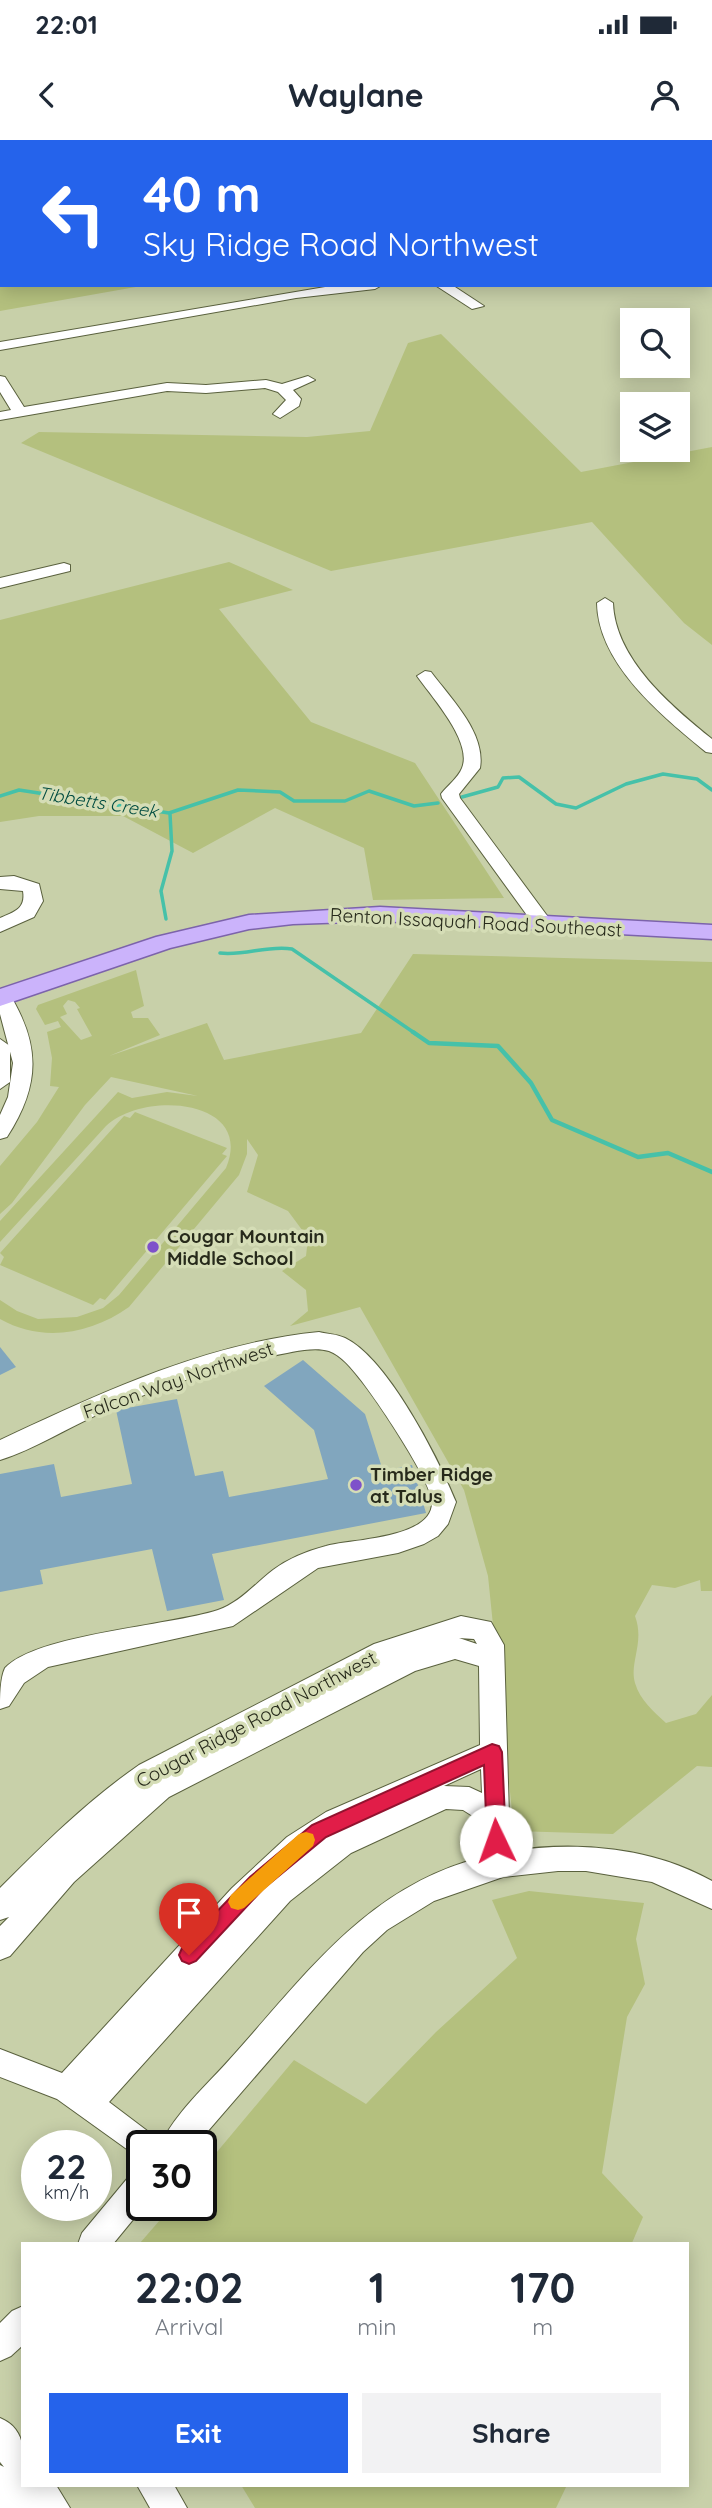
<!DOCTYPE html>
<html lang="en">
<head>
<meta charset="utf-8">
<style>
  :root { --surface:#fff; --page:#f2f2f3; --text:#1f2937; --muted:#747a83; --accent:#2563eb }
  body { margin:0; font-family:Quicksand,sans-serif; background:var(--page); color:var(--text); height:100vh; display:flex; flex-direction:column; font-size:26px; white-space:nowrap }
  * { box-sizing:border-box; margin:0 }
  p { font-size:23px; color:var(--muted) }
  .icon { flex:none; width:38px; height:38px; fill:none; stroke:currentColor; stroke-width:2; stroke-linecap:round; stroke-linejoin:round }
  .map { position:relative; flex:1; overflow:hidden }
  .panel { position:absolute; left:21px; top:2102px; width:668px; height:245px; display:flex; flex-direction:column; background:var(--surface); border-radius:0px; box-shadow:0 4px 18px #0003 }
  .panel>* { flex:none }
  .banner { position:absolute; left:0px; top:0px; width:712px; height:147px; box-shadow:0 4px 18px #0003; background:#2563eb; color:#fff; overflow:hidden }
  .buttons { position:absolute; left:620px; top:168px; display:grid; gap:14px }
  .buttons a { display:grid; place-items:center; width:70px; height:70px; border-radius:0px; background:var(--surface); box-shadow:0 4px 18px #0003; font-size:35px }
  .speed { position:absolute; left:21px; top:1990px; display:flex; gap:14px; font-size:35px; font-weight:700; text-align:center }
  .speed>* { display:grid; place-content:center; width:91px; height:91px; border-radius:50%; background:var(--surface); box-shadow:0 4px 18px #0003; line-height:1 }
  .speed small { font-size:18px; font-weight:400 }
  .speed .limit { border:4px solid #111; border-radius:10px; background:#fff; color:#111 }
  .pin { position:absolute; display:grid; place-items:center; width:60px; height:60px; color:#fff; margin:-72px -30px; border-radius:50% 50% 50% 0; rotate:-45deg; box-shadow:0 0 7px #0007 }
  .pin .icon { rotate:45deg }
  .me { position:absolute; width:77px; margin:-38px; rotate:357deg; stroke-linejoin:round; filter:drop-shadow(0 0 5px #0008) }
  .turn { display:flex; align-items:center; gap:24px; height:147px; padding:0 28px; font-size:32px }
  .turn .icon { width:91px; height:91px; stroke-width:2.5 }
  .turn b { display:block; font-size:49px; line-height:60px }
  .eta { display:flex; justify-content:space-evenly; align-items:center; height:119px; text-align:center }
  .eta b { font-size:42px; font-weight:800; line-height:49px }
  .primary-button { display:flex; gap:14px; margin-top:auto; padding:14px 28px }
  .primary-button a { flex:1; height:80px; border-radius:0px; background:var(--accent); color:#fff; font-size:28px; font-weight:800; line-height:80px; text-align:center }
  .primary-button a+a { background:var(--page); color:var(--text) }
  .status { display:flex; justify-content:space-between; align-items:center; height:49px; padding:0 35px; background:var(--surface); direction:ltr }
  .status svg { height:19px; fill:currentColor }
  header { display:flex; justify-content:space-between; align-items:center; height:91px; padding:0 28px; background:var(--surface); font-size:32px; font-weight:800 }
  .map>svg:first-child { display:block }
  .green { fill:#b4c07e; fill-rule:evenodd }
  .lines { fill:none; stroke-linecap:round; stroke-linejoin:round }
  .stream-far1 { stroke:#46c1a9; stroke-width:3.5 }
  .stream { stroke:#46c1a9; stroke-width:4.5 }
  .building { fill:#81a6be }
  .minor-casing { stroke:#5a613e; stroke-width:2 }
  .major-casing { stroke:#7c63ab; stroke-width:3 }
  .minor { fill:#fff; fill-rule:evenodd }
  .major { fill:#cbb3fb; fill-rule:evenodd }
  .route { fill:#e11d48; stroke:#92132f; stroke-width:2 }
  .slow { fill:#f59e0b }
  .poi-dot { fill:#7e51ca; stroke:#d5ddb6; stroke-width:2.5 }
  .labels { text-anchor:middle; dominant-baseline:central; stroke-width:7; stroke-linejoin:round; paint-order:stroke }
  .far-water-label { font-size:18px; font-style:italic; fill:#004c40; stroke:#d5ddb6 }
  .street-label { font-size:19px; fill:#272a1b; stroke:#d5ddb6 }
  .poi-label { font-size:19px; font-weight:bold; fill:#272a1b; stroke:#d5ddb6; text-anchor:start }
</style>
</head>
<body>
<div class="status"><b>22:01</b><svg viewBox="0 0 49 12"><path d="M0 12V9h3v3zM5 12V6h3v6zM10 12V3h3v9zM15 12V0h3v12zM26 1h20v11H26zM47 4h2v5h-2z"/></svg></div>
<header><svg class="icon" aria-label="back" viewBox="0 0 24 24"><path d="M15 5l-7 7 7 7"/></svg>Waylane<svg class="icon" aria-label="person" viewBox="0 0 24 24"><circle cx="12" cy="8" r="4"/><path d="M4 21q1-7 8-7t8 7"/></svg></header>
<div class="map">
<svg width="712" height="2368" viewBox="0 0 712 2368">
  <rect width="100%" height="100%" fill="#c8d0a9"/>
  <g class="green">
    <polygon points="0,0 233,0 235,2 2,2 2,145 147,145 0,171"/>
    <polygon points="441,194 581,332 712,307 712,505 684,483 592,382 331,431 21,303 39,292 307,297 370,291 408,203"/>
    <polygon points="229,422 293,450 219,469 311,582 415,623 504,758 373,760 364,708 275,668 193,713 123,676 39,676 0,682 0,480"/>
    <path d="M413,814L712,822V1451H701L700,1440L675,1448L652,1445L635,1476C645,1503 629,1522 635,1543C640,1560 654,1572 666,1583L696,1574L712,1555V1627L697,1626L613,1694L514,1691L488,1436L464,1350L360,1167L290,1186L308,1171L306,1150L282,1131L306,1116L308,1098L288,1071L247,1052L258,1015L247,999V1014L239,1035L129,1167C91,1194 42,1203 0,1179V1160L17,1171L38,1179L77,1177L103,1168L119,1155L226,1028C255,959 144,950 106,986L0,1102V1081L118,952L132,958L167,952L198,956L111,937L85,965L12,1063L0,1074V1026L37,982L59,947L50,946L52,918L47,892L61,887L58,881L45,885L36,869L38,865L136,830L144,866L131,872L133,878H148L160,895L109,916L207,883L224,920L361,893ZM68,860L75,862L80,868L77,869L92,896L81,900L60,877L67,874L63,866Z"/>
    <polygon points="135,972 227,1008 222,1014 227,1016 105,1160 100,1158 93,1165 0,1125 4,1117 0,1113 124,976 130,978"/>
    <polygon points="529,1751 644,1763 636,1799 645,1844 627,1877 602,2033 643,2077 632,2103 140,2103 173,2065 201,2065 201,2031 294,1920 366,1964 436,1892 517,1818 492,1760"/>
    <polygon points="241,2345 567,2345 556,2368 255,2368"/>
  </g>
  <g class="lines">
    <g class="stream-far1">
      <polyline points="0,656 19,650 169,673 238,650 280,652 294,661 345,661 369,651 414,666 438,663"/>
      <polyline points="462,657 498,647 503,638 519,637 556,664 576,668 626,644 663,634 697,639 712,650"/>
      <polyline points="166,779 161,751 172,711 170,674"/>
      <path d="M220,813C245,816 267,805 292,809L416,894"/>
    </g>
    <polyline class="stream" points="413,892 429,903 498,906 531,943 552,980 638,1017 668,1013 712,1032"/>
  </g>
  <g class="building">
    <polygon points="0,1207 16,1227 0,1235"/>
    <polygon points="303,1220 365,1274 383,1331 412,1325 426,1373 212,1414 224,1460 167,1471 152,1409 40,1430 43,1444 0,1452 0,1334 54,1324 61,1357 132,1344 116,1270 177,1259 195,1336 223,1331 229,1357 328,1339 314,1290 264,1246"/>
  </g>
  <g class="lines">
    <defs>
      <g id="minor">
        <polygon points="252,0 273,0 251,2"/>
        <rect x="560" y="0" width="12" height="2"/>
        <polygon points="620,0 636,0 637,2 621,2"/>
        <rect x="710" y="16" width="2" height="8"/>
        <rect x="710" y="67" width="2" height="8"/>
        <rect x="710" y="121" width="2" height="8"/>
        <polygon points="337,145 382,145 375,149 296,158 0,210 0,202"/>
        <polygon points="435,145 452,145 484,166 472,169"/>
        <polygon points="0,236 5,237 24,267 167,243 206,245 266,240 282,244 308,236 315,240 293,250 301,259 299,266 280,278 273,274 286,260 278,252 265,248 206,253 167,251 0,280 0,272 11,270 0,252"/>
        <polygon points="64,423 70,425 70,431 0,448 0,438"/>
        <path d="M605,458L613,463C615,519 671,566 712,599V613L706,612C662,576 598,524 597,463Z"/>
        <path d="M425,531L431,532C451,559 486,593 480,628L459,654L460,658L551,781L554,785L551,789H537L442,658L441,654C447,646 458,638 462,628C473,602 431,556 417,536Z"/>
        <path d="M14,736L39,744L43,761L34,777L0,792V778C14,772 26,769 23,751L0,749V737Z"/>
        <path d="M0,849L7,850C41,904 41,944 7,997L0,999V975L8,957L13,923L0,874Z"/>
        <polygon points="0,899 10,906 10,942 0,949"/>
        <path d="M319,1192C327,1194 337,1194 345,1198C388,1219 438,1318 456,1362L448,1384L438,1396L424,1404L398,1413L318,1428L233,1486L48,1527L24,1543L9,1566L0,1569C0,1557 0,1538 5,1528C37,1494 169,1486 218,1470C239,1463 256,1443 273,1430C289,1418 307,1411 326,1406C350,1399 433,1399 432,1362C431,1340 376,1259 360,1239C352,1229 341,1215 329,1211C312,1206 289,1213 271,1216C213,1229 155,1249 101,1273C67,1288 35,1309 0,1320V1300C101,1253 206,1203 319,1192Z"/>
        <path d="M461,1476L491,1482L504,1505L510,1711C577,1701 652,1707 712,1741V1769L652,1742L586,1731H558L503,1737L434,1761L387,1790L363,1812L195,2006H160C174,1974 207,1945 230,1919C306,1835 367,1746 483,1717L482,1682L463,1670L446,1669L351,1713L290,1761L109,1962L154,1996L158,2006H142V2020L57,1959L0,1937V1909L62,1933L232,1748L287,1697L326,1672L480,1605L479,1526L455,1519L415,1531L169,1657L74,1742L10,1816L0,1820V1786L9,1777L0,1780V1748C44,1704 87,1661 139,1625L374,1504ZM459,1498L474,1499L477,1504ZM481,1629L482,1653L469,1647L444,1646Z"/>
        <polygon points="142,2030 142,2065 145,2065 113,2104 78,2104 82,2093 131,2034"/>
        <polygon points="23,2166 23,2205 11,2216 0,2221 0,2183 12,2171"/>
        <path d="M0,2278C29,2290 23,2318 23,2345H56L70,2368H0V2325L4,2327L0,2322Z"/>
        <polygon points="137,2345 174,2345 187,2368 150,2368"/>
      </g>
      <polygon id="major" points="380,767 712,785 712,799 380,781 293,784 249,789 170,808 0,866 0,849 156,797 249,775"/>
    </defs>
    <use href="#minor" class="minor-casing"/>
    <use href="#major" class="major-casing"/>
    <use href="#minor" class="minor"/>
    <use href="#major" class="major"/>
  </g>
  <polygon class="route" points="492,1604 499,1606 502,1612 506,1701 503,1707 496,1709 490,1707 487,1701 484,1625 326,1697 263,1749 196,1821 189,1824 182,1821 179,1815 182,1808 250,1737 312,1685"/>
  <polygon class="slow" points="306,1692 313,1694 315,1700 313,1706 244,1768 238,1770 231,1768 228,1762 231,1755 299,1694"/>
  <g class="poi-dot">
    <circle cx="153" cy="1107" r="7"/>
    <circle cx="356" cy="1345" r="7"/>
  </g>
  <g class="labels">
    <g class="far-water-label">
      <text transform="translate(98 662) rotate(9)">Tibbetts Creek</text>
    </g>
    <g class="street-label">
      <text transform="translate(476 782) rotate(3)">Renton Issaquah Road Southeast</text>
      <text transform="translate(178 1240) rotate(-19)">Falcon Way Northwest</text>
      <text transform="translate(256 1579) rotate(-28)">Cougar Ridge Road Northwest</text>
    </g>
    <g class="poi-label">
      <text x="167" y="1096">Cougar Mountain<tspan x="167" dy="22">Middle School</tspan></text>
      <text x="370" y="1334">Timber Ridge<tspan x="370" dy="22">at Talus</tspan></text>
    </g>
  </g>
</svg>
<div class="buttons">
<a><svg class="icon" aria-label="search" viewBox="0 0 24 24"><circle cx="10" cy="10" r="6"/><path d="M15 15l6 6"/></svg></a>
<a><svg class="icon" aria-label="layers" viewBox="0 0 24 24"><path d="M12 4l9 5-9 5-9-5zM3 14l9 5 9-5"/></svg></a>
</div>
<div class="speed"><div>22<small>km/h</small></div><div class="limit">30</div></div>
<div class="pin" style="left:189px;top:1815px;background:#d93025"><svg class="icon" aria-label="arrive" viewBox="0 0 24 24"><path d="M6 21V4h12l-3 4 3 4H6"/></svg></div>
<svg class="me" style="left:496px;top:1701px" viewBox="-20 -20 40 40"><circle r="19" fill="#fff"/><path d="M0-13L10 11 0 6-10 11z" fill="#e11d48"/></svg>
<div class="banner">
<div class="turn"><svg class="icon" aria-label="left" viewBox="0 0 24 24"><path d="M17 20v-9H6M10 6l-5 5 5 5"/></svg><div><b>40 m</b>Sky Ridge Road Northwest</div></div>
</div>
<section class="panel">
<div class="eta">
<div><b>22:02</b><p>Arrival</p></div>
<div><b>1</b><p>min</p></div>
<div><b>170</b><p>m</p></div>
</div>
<div class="primary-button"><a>Exit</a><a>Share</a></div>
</section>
</div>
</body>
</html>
